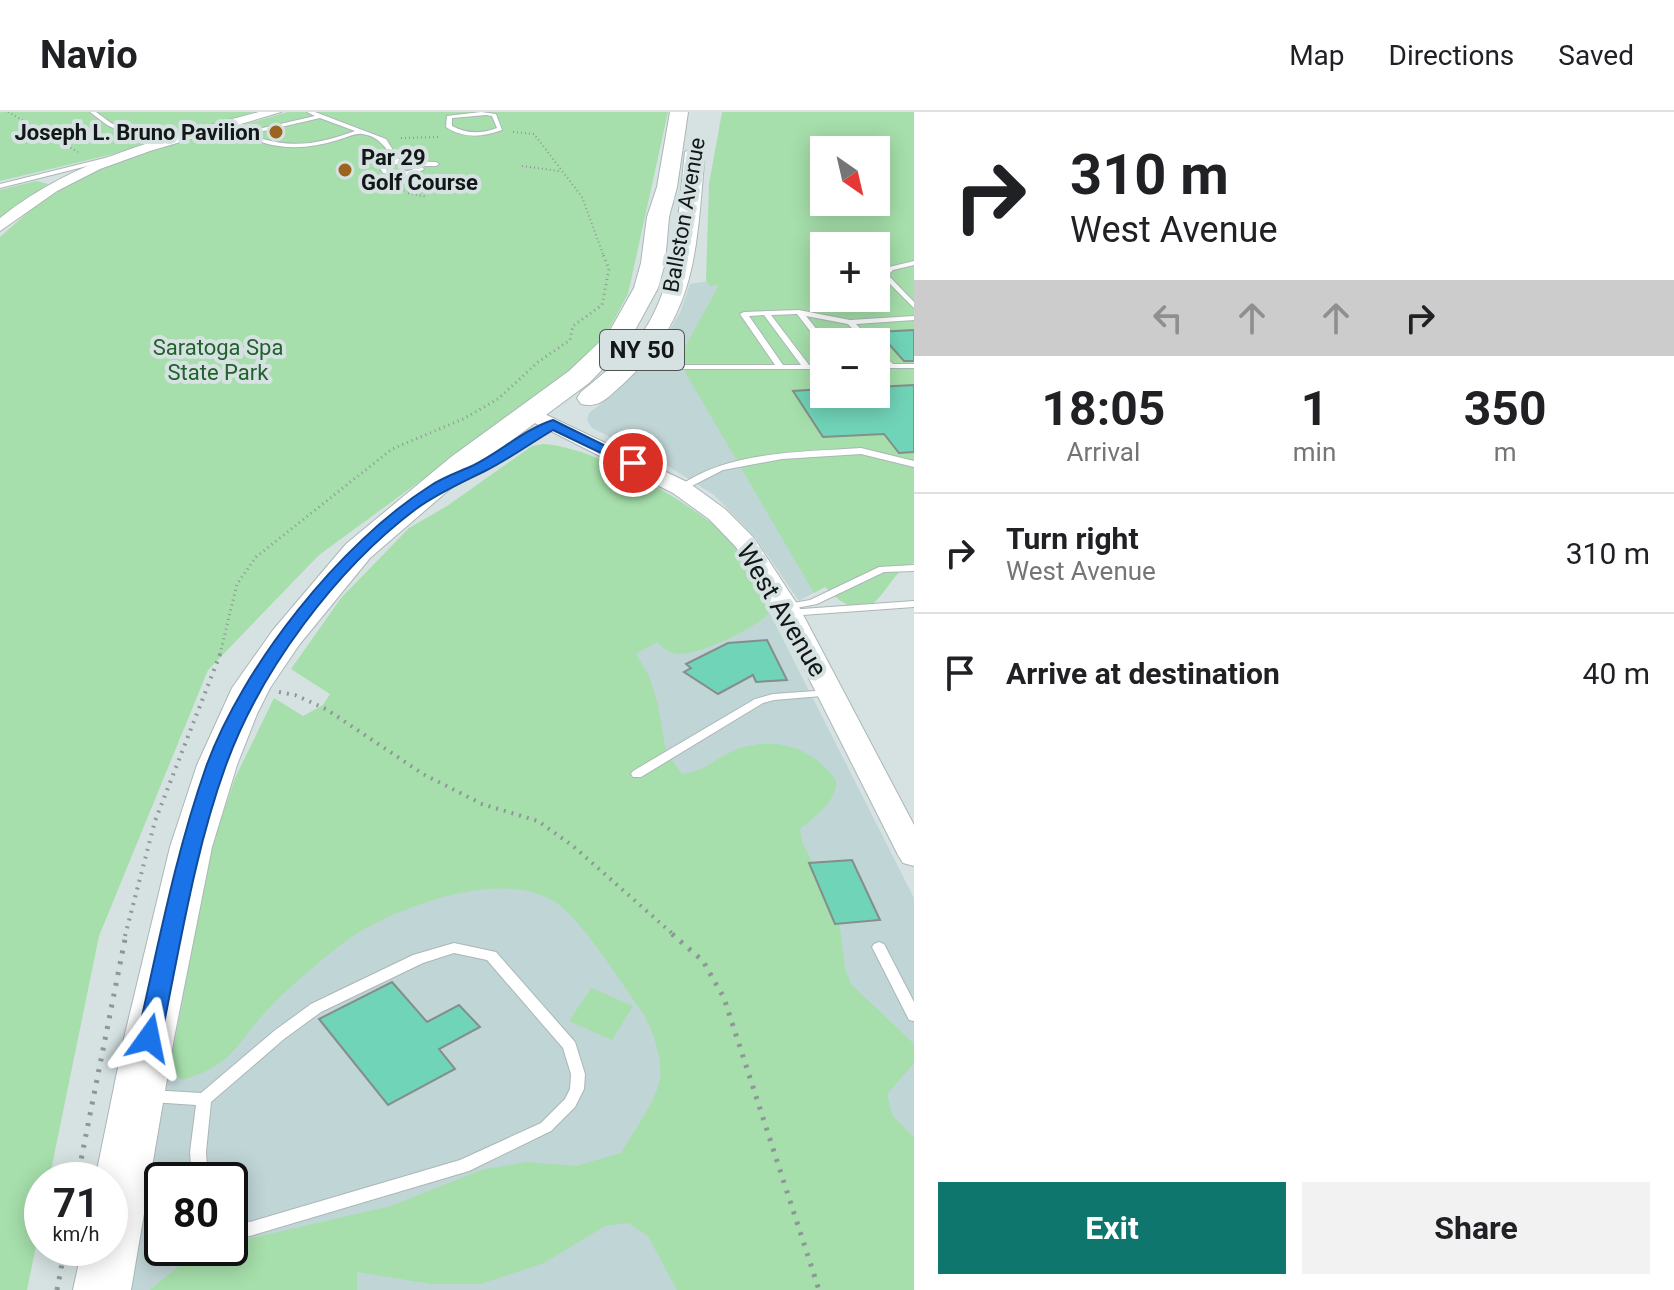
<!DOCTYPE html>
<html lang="en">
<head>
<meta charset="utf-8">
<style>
  :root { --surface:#fff; --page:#f2f2f2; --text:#202124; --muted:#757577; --line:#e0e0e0; --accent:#0f766e }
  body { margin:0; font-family:Roboto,sans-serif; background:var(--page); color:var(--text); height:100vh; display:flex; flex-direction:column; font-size:30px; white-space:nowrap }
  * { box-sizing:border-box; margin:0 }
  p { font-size:26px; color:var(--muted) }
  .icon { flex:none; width:44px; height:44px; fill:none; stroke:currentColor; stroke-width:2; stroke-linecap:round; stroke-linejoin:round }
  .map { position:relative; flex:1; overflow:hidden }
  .sheet { display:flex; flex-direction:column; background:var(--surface); width:760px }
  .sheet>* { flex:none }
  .hud { background:#fff; color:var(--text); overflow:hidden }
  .needle { width:52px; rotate:146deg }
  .buttons { position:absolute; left:810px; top:24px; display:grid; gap:16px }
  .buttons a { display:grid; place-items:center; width:80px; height:80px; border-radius:0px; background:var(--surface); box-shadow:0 4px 20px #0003; font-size:40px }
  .speed { position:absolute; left:24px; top:1050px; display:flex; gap:16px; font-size:40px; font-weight:700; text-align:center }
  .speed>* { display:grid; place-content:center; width:104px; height:104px; border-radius:50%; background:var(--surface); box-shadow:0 4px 20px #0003; line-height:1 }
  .speed small { font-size:20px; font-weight:400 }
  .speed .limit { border:4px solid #111; border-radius:12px; background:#fff; color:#111 }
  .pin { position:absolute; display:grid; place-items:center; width:68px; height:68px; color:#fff; margin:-34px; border:4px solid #fff; border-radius:50%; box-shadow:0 2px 8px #0007 }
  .me { position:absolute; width:88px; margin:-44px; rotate:12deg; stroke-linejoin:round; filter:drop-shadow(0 0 6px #0008) }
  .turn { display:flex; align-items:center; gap:28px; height:168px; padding:0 24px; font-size:36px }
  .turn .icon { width:104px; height:104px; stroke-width:2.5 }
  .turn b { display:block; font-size:56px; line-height:68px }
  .lanes { display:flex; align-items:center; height:76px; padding:0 24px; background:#0003; justify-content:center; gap:40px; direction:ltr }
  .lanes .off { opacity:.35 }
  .eta { display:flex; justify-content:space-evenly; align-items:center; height:136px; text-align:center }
  .eta b { font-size:48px; font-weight:700; line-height:56px }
  .cta { display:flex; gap:16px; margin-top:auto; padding:16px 24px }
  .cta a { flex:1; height:92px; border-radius:0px; background:var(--accent); color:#fff; font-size:32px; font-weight:700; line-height:92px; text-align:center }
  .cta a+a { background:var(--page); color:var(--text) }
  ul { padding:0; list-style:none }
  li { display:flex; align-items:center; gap:24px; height:120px; padding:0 24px; border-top:2px solid var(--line) }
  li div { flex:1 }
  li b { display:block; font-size:30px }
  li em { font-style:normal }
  header { display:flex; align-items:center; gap:48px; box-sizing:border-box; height:112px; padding:0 40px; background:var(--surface); border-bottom:2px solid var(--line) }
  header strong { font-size:38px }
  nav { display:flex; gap:44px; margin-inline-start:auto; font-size:28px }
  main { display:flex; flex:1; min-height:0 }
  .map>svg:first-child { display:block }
  .built { fill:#c0d5d6; fill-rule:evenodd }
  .green { fill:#a6dfab; fill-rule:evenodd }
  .building { fill:#70d4b8; stroke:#848e8a; stroke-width:2 }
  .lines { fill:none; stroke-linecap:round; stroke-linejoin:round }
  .service-casing { stroke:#abb6b7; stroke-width:2 }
  .tertiary-casing { stroke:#abb6b7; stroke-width:2 }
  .trunk-casing { stroke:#abb6b7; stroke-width:2 }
  .path-far3 { stroke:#8e9797; stroke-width:2; stroke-dasharray:1 3; stroke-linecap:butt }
  .path-far2 { stroke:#8e9797; stroke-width:3; stroke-dasharray:1 4; stroke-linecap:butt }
  .path-far1 { stroke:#8e9797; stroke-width:4; stroke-dasharray:2 6; stroke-linecap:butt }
  .path { stroke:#8e9797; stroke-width:5; stroke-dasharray:3 8; stroke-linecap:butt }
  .service { fill:#fff; fill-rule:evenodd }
  .tertiary { fill:#fff; fill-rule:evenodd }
  .trunk { fill:#fff; fill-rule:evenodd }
  .route { fill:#1a73e8; stroke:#114b97; stroke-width:2 }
  .poi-dot { fill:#9c651f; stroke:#d6e2e2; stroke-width:3 }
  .labels { text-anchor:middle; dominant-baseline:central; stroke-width:8; stroke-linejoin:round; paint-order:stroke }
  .far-poi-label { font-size:22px; font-weight:bold; fill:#131717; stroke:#d6e2e2; text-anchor:end }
  .far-street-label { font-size:22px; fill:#131717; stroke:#d6e2e2 }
  .far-park-label { font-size:22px; fill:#20612c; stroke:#d6e2e2 }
  .shield { fill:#d6e2e2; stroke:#4e5454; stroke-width:2 }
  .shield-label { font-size:24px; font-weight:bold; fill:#131717 }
  .street-label { font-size:26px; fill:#131717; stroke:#d6e2e2 }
</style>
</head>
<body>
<header>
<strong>Navio</strong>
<nav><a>Map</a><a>Directions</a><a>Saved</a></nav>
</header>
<main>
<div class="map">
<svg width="914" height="1178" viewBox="0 0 914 1178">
  <rect width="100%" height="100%" fill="#d6e2e2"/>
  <g class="built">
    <path d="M824,151V186H876L914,425L799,489L755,425L714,383L668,354L592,316L587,308L589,301L616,280L656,239L680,201L690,172ZM824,230H876V282H824Z"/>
    <path d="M756,474L914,786V1178H119L173,887L566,581ZM162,1068H230V1136H162Z"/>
  </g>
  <g class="green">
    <polygon points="0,0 255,0 109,43 0,69"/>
    <path d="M288,0H668L628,182L608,219L569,260L319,443L208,558L99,824L49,1068H42V1104L27,1178H0V125C14,113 28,99 43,89C108,42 211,23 288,0Z"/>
    <path d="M722,0H914V451C882,459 879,531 825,475L814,481L678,248L719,173L711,174L706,169L709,72ZM824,38H876V90H824ZM824,134H876V186H824ZM824,230H876V282H824Z"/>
    <polygon points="36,69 48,72 0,107 0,78"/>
    <path d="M544,332C597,335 700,395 737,433C752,449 764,470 776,488C772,496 768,503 761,508C746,520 697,543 679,542C670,542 663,536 657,530L636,542L649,564L658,593L666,640L682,662C707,659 716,645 738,637C776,624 812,635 836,668C837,690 816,703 800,717L802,730L838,800L845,857L851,872L914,932V951L887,982L892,1003L914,1026V1178H677L648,1124L628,1111L605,1114L544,1151L480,1172H431L357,1160V1178H150C175,1157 196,1136 230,1136V1131L391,1094L481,1058L527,1050L576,1054L621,1041C633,1020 652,995 659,972C665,952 652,913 640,897C621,870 579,803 552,788C500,759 410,791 361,819C338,832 292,873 272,893C237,928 236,954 181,968L170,954L183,888L173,887L198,774L235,666L274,586L303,604L323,593L330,582L291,557L341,486L409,416L447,394L532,334Z"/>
    <polygon points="591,876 633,894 612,928 569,909"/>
  </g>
  <g class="building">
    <polygon points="914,218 914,249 904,249 878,220"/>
    <polygon points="914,273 914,340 899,341 884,322 823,325 793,279 824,277 824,282 876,282 876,275"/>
    <polygon points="767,528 787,568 756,570 753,563 718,582 684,560 691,556 686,552 728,531"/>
    <polygon points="852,748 880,808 835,812 809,751"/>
    <polygon points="392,870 427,910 459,893 480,915 439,937 455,957 388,993 319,907"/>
  </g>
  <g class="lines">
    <defs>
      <g id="service">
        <polygon points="90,0 96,0 111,11 159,34 154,35 107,13"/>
        <path d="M307,0H315L386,27L400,49L436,50L439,52L436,54H420L424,57L423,58L401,65L383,61L378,53L395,49C386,36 379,24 362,22C355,21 345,26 338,28C309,37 279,39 251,26L250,19L315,4ZM320,6L355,19C319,32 294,37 256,25L255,21ZM398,52L412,54L417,56C406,60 392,65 384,55Z"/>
        <path d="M481,0L496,2L502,18C483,25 464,27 446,15L447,4ZM486,3L492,4L497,16C481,22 467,22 452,14V6Z"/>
        <polygon points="113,44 116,46 115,47 0,76 0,72"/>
        <polygon points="914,149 914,153 893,158 888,163 914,190 914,196 881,163 889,155"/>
        <path d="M799,198L850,208L914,204V208L856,212L873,230H865L848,212L806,204L827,230H824V233H821L797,202L771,203L809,253H824V257H671L634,250L630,248L634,246L671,253H775L740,202L744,200ZM764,203L801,253H783L749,204Z"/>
        <polygon points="876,236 893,252 914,252 914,256 876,256 876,252 885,252 876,242"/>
        <path d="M861,336L914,349V355L861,342L782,347L723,358L684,378H678L677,376C725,339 802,340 861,336Z"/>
        <polygon points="914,453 914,459 884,460 817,492 786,498 781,495 782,493 810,488 879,455"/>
        <polygon points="914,489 914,495 788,504 783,501 788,498"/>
        <polygon points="830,578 835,581 834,583 774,588 763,591 641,665 633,665 631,662 633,659 755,587 773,582"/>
        <polygon points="879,830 884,832 914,890 914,909 909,908 872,835 874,832"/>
        <polygon points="454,831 496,840 575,930 585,962 584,977 575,995 551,1019 469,1059 250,1124 230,1122 230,1108 250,1110 460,1048 541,1011 565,987 570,977 571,962 563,936 487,848 454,841 423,851 321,900 284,927 211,990 206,1040 208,1068 192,1068 190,1040 196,993 151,990 146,988 144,984 146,980 151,978 201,981 274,919 311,892 413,843"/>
      </g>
      <g id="tertiary">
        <path d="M259,0H281L150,39L100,57L57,79L0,119V106C77,45 166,25 259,0Z"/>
        <polygon points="532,296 689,371 725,397 754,426 799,495 914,713 914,754 903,751 898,743 773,495 736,435 709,407 673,381 525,306 522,302"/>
      </g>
      <g id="trunk">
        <polygon points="670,0 688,0 677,75 669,105 665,151 658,176 628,231 589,271 473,357 370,446 299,533 270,576 257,602 237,653 212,735 174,926 131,1178 73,1178 82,1136 110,1136 110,1068 95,1068 124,926 170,735 197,653 232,576 273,518 346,432 451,345 569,259 608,222 634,176 641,151 647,105 657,75"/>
        <path d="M695,34L705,40C696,136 699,202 623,272C609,284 600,297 581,292L577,286L581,280C603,262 627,243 643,220C678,169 678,99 685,40Z"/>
      </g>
    </defs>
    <use href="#service" class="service-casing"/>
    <use href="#tertiary" class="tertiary-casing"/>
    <use href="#trunk" class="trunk-casing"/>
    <g class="path-far3">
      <polyline points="8,0 78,40"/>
      <polyline points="513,20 534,22 582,85 603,142"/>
      <polyline points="401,26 440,25"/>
      <polyline points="522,54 559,59"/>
      <polyline points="373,67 373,71 391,79 419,78"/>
      <polyline points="408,81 427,85"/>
    </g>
    <polyline class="path-far2" points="220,542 237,472 256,445 392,337 463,307 498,287 538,250 570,228 573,214 602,193 609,157 602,140"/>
    <g class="path-far1">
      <polyline points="279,580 295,583 326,597 423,662 482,692 538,709 573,734 675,824"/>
      <polyline points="125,824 155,709 221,540"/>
    </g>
    <g class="path">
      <polyline points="672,822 703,849 724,886 819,1178"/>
      <polyline points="77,1068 126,822"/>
      <polyline points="57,1178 65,1136"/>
    </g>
    <use href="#service" class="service"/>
    <use href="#tertiary" class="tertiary"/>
    <use href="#trunk" class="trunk"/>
  </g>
  <path class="route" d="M553,308L640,351L638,354H628L553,318C531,331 509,347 485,359C461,371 438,381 416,397C336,457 260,559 226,653C194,741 180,835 161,926L158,932L149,935L141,932L137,926C158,835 175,743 206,655C242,555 340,431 430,374C443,365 459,360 474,353C500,340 525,317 553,308Z"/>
  <g class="poi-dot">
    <circle cx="276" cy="20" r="8"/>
    <circle cx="345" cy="58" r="8"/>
  </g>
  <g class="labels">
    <g class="far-poi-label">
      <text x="260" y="20">Joseph L. Bruno Pavilion</text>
      <text x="361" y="45" text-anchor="start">Par 29<tspan x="361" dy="25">Golf Course</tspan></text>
    </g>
    <g class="far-street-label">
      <text transform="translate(684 103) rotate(-80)">Ballston Avenue</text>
    </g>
    <g class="far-park-label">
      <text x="218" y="235">Saratoga Spa<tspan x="218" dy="25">State Park</tspan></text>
    </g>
    <rect class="shield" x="600" y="218" width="84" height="40" rx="6"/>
    <g class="shield-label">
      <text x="642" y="238">NY 50</text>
    </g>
    <g class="street-label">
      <text transform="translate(782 498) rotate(59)">West Avenue</text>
    </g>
  </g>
</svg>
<div class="buttons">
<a><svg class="needle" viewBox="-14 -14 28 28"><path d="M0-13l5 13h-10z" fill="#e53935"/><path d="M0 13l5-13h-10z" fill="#757577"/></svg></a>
<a>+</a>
<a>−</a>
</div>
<div class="speed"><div>71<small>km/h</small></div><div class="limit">80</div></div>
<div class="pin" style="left:633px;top:351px;background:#d93025"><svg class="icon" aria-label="arrive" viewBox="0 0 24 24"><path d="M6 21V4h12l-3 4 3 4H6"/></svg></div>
<svg class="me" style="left:149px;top:926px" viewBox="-20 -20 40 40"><path d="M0-17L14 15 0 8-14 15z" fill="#1a73e8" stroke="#fff" stroke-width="4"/></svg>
</div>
<section class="sheet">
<div class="hud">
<div class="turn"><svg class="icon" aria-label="right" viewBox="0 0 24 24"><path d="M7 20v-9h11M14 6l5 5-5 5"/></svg><div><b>310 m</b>West Avenue</div></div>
<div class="lanes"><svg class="icon off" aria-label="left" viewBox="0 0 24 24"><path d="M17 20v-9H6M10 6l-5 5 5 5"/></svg><svg class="icon off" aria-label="ahead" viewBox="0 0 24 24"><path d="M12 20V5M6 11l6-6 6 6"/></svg><svg class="icon off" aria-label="ahead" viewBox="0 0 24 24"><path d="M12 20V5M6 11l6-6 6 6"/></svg><svg class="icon" aria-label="right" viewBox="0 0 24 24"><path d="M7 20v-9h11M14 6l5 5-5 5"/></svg></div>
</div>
<div class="eta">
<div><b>18:05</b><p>Arrival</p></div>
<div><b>1</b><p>min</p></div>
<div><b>350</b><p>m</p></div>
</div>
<ul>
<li><svg class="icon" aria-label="right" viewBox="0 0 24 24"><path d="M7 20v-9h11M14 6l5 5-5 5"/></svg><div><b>Turn right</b><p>West Avenue</p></div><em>310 m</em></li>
<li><svg class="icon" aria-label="arrive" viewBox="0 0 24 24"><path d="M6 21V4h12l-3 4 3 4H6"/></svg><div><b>Arrive at destination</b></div><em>40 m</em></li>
</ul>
<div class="cta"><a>Exit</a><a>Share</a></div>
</section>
</main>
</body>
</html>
